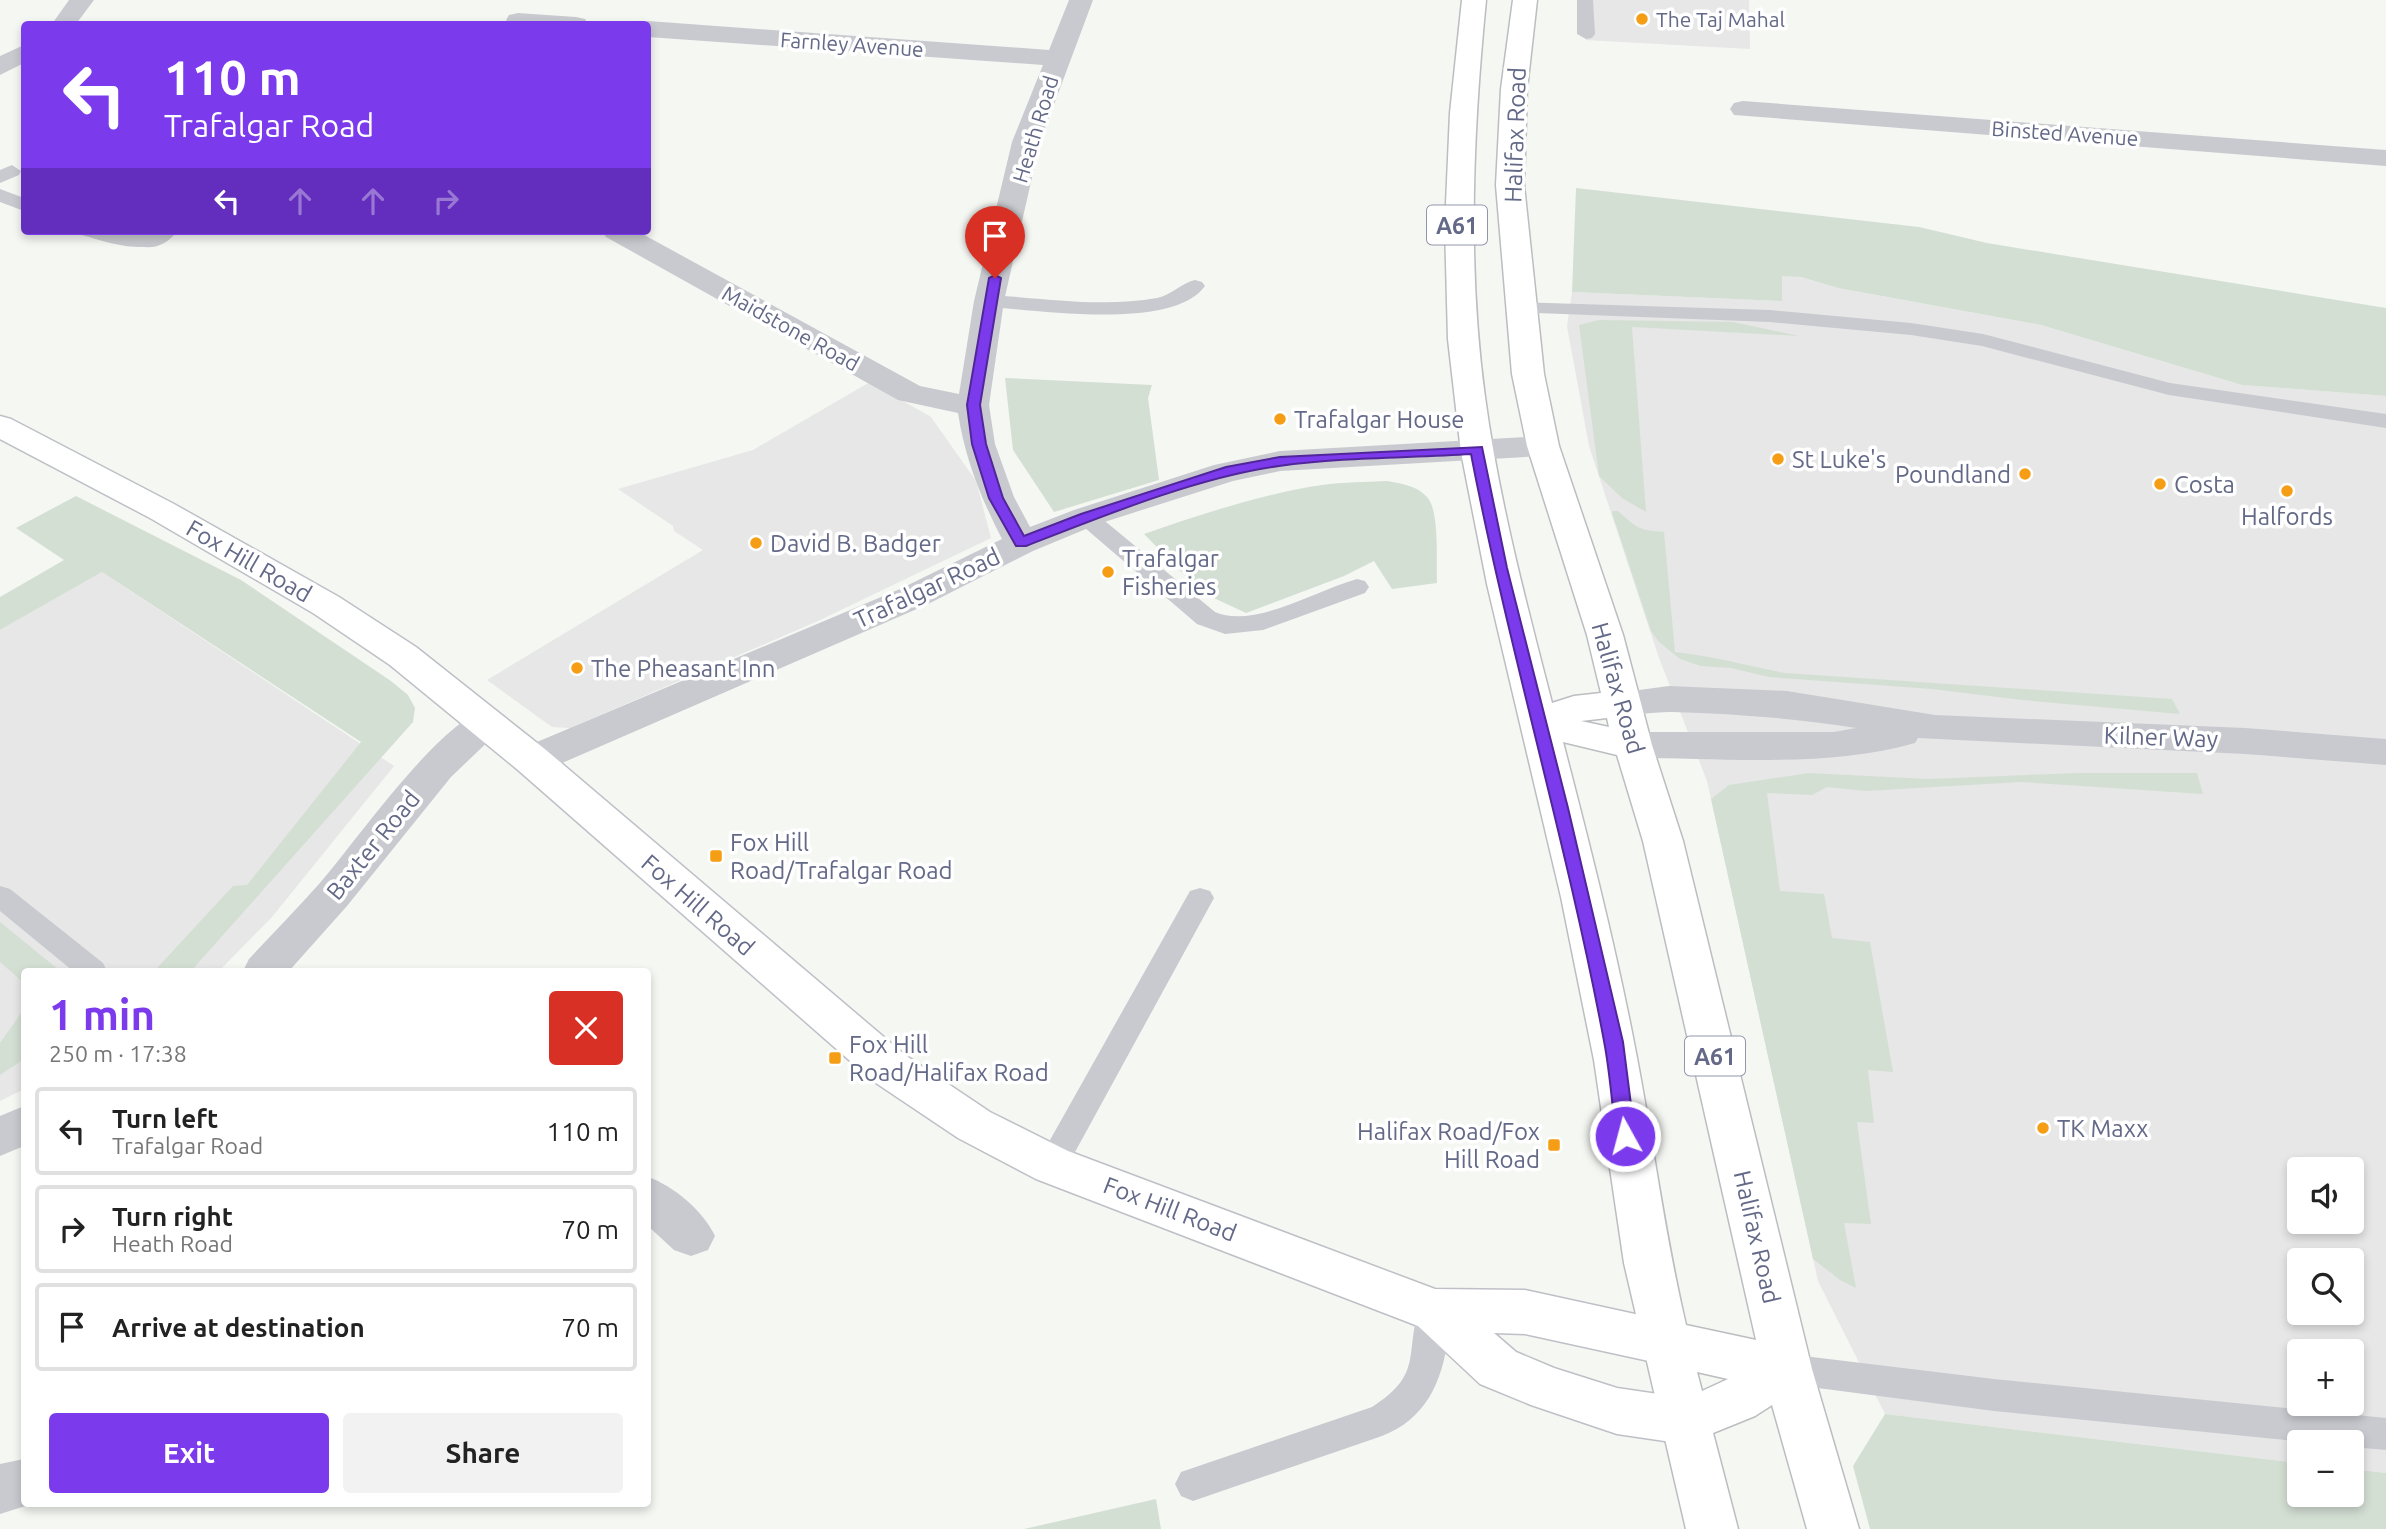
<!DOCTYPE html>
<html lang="en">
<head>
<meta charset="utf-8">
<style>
  :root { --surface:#fff; --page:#f2f2f2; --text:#222; --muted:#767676; --line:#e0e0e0; --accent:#7c3aed }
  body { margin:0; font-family:Ubuntu,sans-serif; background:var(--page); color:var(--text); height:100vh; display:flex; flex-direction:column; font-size:26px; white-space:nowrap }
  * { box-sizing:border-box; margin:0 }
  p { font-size:23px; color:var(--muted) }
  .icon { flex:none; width:38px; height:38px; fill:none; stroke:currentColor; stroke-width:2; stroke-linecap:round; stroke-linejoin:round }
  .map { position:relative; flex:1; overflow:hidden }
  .side { position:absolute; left:21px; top:968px; width:630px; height:539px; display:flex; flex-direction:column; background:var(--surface); border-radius:7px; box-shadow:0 4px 10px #0003 }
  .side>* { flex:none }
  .banner { position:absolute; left:21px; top:21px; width:630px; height:214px; border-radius:7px; box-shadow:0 4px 10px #0003; background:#7c3aed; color:#fff; overflow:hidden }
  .tools { position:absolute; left:2287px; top:1157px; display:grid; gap:14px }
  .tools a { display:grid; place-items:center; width:77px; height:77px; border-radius:7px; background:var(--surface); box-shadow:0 4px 10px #0003; font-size:35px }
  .pin { position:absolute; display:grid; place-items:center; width:60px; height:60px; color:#fff; margin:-72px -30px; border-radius:50% 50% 50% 0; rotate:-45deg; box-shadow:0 0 7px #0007 }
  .pin .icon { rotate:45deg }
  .me { position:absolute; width:77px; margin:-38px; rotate:353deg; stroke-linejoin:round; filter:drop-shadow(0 0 5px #0008) }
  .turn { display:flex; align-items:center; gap:24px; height:147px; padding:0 28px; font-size:32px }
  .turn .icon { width:91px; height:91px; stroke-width:2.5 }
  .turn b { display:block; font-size:49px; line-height:60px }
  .lanes { display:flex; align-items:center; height:66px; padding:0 28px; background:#0003; justify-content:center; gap:35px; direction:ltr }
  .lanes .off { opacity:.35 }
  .round { display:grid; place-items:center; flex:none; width:74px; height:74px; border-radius:7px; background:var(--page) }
  .headline { display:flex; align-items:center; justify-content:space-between; height:119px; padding:0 28px }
  h1 { font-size:42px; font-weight:700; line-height:52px; color:var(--accent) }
  .action { display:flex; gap:14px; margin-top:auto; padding:14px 28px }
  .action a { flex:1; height:80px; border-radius:7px; background:var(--accent); color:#fff; font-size:28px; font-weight:700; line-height:80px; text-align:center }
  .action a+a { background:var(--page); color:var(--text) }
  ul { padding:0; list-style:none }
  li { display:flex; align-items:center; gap:21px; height:88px; margin:0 14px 10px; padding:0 14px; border:4px solid var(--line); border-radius:7px }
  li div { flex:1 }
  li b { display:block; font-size:26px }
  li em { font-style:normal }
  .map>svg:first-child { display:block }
  .built { fill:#e6e7e6; fill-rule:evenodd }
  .green { fill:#d4dfd4 }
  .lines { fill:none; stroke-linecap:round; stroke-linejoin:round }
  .secondary-casing { stroke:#bfc0c7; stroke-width:3 }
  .highway-casing { stroke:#bcbdc1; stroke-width:3 }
  .lane { fill:#c9cacf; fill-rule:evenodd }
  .street { fill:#c9cacf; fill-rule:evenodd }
  .secondary { fill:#fff; fill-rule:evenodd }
  .highway { fill:#fff; fill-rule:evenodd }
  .route { fill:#7c3aed; stroke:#51269a; stroke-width:2 }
  .poi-dot { fill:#f59d15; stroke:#fff; stroke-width:2.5 }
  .labels { text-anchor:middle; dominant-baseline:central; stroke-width:7; stroke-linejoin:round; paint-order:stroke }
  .far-poi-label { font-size:21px; fill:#636987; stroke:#fff; text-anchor:start }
  .far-street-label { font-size:21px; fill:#636987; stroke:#fff }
  .shield { fill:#fff; stroke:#9296ab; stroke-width:2 }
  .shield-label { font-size:23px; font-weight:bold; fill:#636987 }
  .street-label { font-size:24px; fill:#636987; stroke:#fff }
  .poi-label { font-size:24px; fill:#636987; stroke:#fff; text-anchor:start }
</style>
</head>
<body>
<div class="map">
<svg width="2386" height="1529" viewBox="0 0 2386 1529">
  <rect width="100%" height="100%" fill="#f5f7f3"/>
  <g class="built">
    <polygon points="1584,0 1749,0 1750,49 1586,40"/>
    <path d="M1782,275L1801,277L1838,288L2041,325L2242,385L2386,396V1473L2352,1469V1442H2300L2299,1463L1885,1414L1818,1281L1707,781L1659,658L1589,446L1567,326L1572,292L1782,301ZM2300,1169H2352V1222H2300ZM2300,1260H2352V1312H2300ZM2300,1351H2352V1404H2300Z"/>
    <polygon points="870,382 931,417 976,481 991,538 818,621 570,728 552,727 487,680 703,550 674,531 673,526 618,489 753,450"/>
    <polygon points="102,572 394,766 272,917 219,971 24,971 24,1089 0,1101 0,630"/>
  </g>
  <g class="green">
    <polygon points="1576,188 1919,227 1987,243 2386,308 2386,396 2242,385 2041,325 1838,288 1801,277 1782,276 1782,301 1572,292"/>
    <polygon points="1599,320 1733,322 1799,336 1632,327 1646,512 1622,498 1599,476 1579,325"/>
    <polygon points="1005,378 1152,385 1148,398 1159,480 1054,512 1013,450"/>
    <path d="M1387,481C1402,484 1416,485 1427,497C1440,510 1436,564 1437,583L1392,589L1374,561L1344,576L1246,613L1201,592L1144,534C1202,514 1261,494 1322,485C1343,482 1366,482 1387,481Z"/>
    <polygon points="76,496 241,580 391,681 408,695 415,708 413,722 191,971 157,968 233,886 247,885 361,742 102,572 0,630 0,597 64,560 16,528"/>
    <path d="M1613,511H1618C1637,528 1638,530 1664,532L1675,652C1713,656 1748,666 1785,673L2172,699L2180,714L2022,700L1932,689L1769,677L1731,668L1701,666L1680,659L1659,642L1651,631L1612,513Z"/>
    <polygon points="1809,773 1928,779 2079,773 2197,773 2203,794 2021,782 1866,791 1827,787 1812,795 1767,793 1780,891 1824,894 1832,938 1870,942 1893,1072 1868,1070 1874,1123 1857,1122 1871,1224 1844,1223 1856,1288 1840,1280 1813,1259 1711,799 1729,785"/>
    <polygon points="0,922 59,970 61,971 24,971 24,983 0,962"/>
    <polygon points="24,1009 24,1059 0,1075 0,1043"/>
    <polygon points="1885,1414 2299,1463 2300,1494 2352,1494 2352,1469 2386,1473 2386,1529 1870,1529 1853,1466"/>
    <polygon points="1156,1499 1161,1529 1024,1529"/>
  </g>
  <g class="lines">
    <defs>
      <polygon id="secondary" points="0,416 11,419 174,504 339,597 416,647 546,750 905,1055 990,1112 1068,1151 1435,1289 1525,1290 1667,1321 1684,1327 1692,1343 1684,1359 1667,1365 1525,1334 1494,1333 1516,1352 1554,1368 1617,1388 1685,1398 1703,1404 1710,1421 1703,1438 1685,1444 1617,1434 1531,1405 1480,1384 1418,1326 1036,1179 958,1138 873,1081 518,770 390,665 313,613 150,518 0,439"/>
      <path id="highway" d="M1462,0H1486C1473,132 1467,265 1485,397C1499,501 1526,602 1552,703L1574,696L1601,693L1587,635L1527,446L1512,374L1496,185L1501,89L1513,0H1537L1527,89L1524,185L1544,374L1559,446L1623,635L1652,745L1683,841L1812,1369L1859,1529H1807L1772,1405L1755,1416L1713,1433L1738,1529H1686L1624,1263L1594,1060L1561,897L1487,584L1461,452L1448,339L1445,226L1450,113ZM1607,718L1609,727L1581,721ZM1563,742L1617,755L1643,841L1756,1340L1686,1325C1665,1237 1654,1147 1637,1058C1617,952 1590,846 1563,742ZM1697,1372L1728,1379L1702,1391Z"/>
    </defs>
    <use href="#secondary" class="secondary-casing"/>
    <use href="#highway" class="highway-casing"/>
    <g class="lane">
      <polygon points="1577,0 1593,0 1595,34 1592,38 1586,39 1577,34"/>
      <polygon points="12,165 21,171 19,175 0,183 0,170"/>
      <polygon points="0,189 24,198 24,211 0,202"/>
      <path d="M79,231L149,234L159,240C146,256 99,240 82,235Z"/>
      <path d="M1195,280L1202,282L1205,286C1173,331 1039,310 989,307L982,305L979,301L982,297L989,295C1044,298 1102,308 1157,298C1172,295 1181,283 1195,280Z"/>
      <polygon points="1520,302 1770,310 1911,323 1983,334 2170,383 2386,414 2386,428 2169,395 1982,346 1911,335 1770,322 1513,312 1510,308 1513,304"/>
      <path d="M1086,510L1094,512L1215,612C1254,629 1317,590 1357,579L1365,581L1369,587L1365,593L1263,630L1225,634L1197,624L1078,522L1074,517L1078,512Z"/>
      <polygon points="0,886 10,889 103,963 107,971 73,971 0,911"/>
      <polygon points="1200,888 1210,891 1214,898 1063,1174 1052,1178 1041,1174 1036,1165 1041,1156 1190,891"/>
      <path d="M1435,1296L1447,1301C1453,1314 1450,1324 1448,1338C1442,1382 1426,1419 1382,1436L1193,1501L1181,1496L1175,1484L1181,1472L1372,1407C1428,1372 1401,1349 1423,1301Z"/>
      <polygon points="1787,1354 1994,1379 2386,1418 2386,1450 2352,1447 2352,1442 2305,1442 1994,1411 1787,1384 1775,1380 1770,1369 1775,1358"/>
    </g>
    <g class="street">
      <polygon points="69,0 94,0 76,24 52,24"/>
      <path d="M1069,0H1093L1040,142L1004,301L989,405L995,444L1014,497L1030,527L1074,510L1214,465L1280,451L1543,436L1555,439L1559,446L1555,453L1543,456L1280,471L1233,481L1098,524L1033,551L926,605L546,770L532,774L518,770L513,760L518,750L900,589L1002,539C981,498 965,459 958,413L898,400L606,237L602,231H637L920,386L959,394L974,301L1012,142L1043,65L648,37V24H639L648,21L1049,50Z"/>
      <polygon points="518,13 576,17 585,19 588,24 509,24 506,20 509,15"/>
      <polygon points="24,45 24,63 0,75 0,56"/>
      <polygon points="1743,101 2386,150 2386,166 1734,115 1730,109 1734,103"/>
      <path d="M143,231H177C168,244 154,250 139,246L135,240Z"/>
      <path d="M1669,686L1787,691L1935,715L2245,728L2386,739V765L2245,754L1918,738L1915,743C1829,768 1723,758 1633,758L1620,754L1614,745L1620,736L1633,732H1834L1856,728C1794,718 1735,714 1673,712C1651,711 1630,718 1609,712L1603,703L1609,694Z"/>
      <path d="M485,710L498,714L504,723L498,732L451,777L347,906L289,971H243L249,959C272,934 296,910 319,884C355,843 437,724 485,710Z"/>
      <polygon points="24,1106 24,1146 0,1156 0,1116"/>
      <path d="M648,1177C674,1186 703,1211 715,1236L708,1250L691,1256L674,1250L648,1226Z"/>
      <polygon points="24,1459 24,1503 35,1503 0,1514 0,1464"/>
    </g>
    <use href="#secondary" class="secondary"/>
    <use href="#highway" class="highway"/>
  </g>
  <path class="route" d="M995,275L1001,278L980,405L986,444L1003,498L1024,536L1081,514L1226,467L1280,457L1482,447L1507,568L1568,808L1623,1042L1635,1136L1632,1141L1625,1143L1619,1141L1616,1136C1612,1104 1610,1072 1604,1041C1567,843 1509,651 1471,454C1408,458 1342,457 1279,466C1198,477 1103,516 1026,546H1016L989,498L972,444L967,405L989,278Z"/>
  <g class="poi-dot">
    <circle cx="1642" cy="19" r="7"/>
    <circle cx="1280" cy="419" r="7"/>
    <circle cx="1778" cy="459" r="7"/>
    <circle cx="2025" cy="474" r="7"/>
    <circle cx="2160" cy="484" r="7"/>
    <circle cx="2287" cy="491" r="7"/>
    <circle cx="756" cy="543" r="7"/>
    <circle cx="1108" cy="572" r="7"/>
    <circle cx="577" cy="668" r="7"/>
    <rect x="709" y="849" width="14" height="14" rx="3.5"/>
    <rect x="828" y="1051" width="14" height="14" rx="3.5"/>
    <circle cx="2043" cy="1128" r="7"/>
    <rect x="1547" y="1138" width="14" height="14" rx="3.5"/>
  </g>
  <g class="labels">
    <g class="far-poi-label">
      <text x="1656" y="19">The Taj Mahal</text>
    </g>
    <g class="far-street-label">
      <text transform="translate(852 44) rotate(4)">Farnley Avenue</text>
      <text transform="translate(1035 129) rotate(-73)">Heath Road</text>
      <text transform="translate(2065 133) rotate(4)">Binsted Avenue</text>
      <text transform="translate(791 328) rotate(29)">Maidstone Road</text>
    </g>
    <g class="shield">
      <rect x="1427" y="205.5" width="60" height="39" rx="5"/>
      <rect x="1685" y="1036.5" width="60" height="39" rx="5"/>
    </g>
    <g class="shield-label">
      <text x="1457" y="225">A61</text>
      <text x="1715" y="1056">A61</text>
    </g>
    <g class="street-label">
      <text transform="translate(1515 135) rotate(-88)">Halifax Road</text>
      <text transform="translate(249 561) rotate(30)">Fox Hill Road</text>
      <text transform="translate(927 588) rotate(-25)">Trafalgar Road</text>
      <text transform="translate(1618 688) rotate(74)">Halifax Road</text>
      <text transform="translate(2161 737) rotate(2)">Kilner Way</text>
      <text transform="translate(373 845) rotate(-51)">Baxter Road</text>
      <text transform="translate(698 905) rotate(41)">Fox Hill Road</text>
      <text transform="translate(1170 1209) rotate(21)">Fox Hill Road</text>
      <text transform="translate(1757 1237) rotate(77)">Halifax Road</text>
    </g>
    <g class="poi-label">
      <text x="1294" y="419">Trafalgar House</text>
      <text x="1792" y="459">St Luke's</text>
      <text x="2011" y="474" text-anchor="end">Poundland</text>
      <text x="2174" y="484">Costa</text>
      <text x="2287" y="516" text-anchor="middle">Halfords</text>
      <text x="770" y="543">David B. Badger</text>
      <text x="1122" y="558">Trafalgar<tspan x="1122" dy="28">Fisheries</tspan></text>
      <text x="591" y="668">The Pheasant Inn</text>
      <text x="730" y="842">Fox Hill<tspan x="730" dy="28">Road/Trafalgar Road</tspan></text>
      <text x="849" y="1044">Fox Hill<tspan x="849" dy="28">Road/Halifax Road</tspan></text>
      <text x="2057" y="1128">TK Maxx</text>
      <text x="1540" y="1131" text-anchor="end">Halifax Road/Fox<tspan x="1540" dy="28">Hill Road</tspan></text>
    </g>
  </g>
</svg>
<div class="tools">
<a><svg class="icon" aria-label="sound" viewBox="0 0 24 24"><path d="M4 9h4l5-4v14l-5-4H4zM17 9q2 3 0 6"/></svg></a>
<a><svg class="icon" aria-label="search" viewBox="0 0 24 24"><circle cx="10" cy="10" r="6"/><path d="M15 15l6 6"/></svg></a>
<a>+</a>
<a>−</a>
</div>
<div class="pin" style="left:995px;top:278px;background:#d93025"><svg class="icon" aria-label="arrive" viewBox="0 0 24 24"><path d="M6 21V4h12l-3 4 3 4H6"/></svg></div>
<svg class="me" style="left:1625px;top:1136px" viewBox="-20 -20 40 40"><circle r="17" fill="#7c3aed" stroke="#fff" stroke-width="3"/><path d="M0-11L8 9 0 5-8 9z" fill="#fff"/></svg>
<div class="banner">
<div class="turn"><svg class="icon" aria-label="left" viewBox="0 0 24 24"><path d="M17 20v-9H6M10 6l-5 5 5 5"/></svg><div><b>110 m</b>Trafalgar Road</div></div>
<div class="lanes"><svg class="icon" aria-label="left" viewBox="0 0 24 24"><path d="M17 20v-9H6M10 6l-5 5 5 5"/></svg><svg class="icon off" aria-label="ahead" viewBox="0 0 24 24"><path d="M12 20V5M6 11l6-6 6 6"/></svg><svg class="icon off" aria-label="ahead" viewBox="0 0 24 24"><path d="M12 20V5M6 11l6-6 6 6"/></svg><svg class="icon off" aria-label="right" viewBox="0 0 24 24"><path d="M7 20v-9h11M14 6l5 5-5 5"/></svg></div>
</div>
<section class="side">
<div class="headline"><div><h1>1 min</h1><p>250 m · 17:38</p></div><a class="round" style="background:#d93025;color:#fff"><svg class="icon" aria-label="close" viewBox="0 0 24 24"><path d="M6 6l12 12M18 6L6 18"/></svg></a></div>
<ul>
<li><svg class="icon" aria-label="left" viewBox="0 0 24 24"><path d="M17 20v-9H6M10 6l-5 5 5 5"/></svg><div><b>Turn left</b><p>Trafalgar Road</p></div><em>110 m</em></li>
<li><svg class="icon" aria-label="right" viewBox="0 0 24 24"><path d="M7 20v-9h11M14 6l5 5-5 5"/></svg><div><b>Turn right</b><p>Heath Road</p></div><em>70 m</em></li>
<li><svg class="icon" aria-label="arrive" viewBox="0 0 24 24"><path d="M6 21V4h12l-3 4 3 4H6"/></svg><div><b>Arrive at destination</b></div><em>70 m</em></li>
</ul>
<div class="action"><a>Exit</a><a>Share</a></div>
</section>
</div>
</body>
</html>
